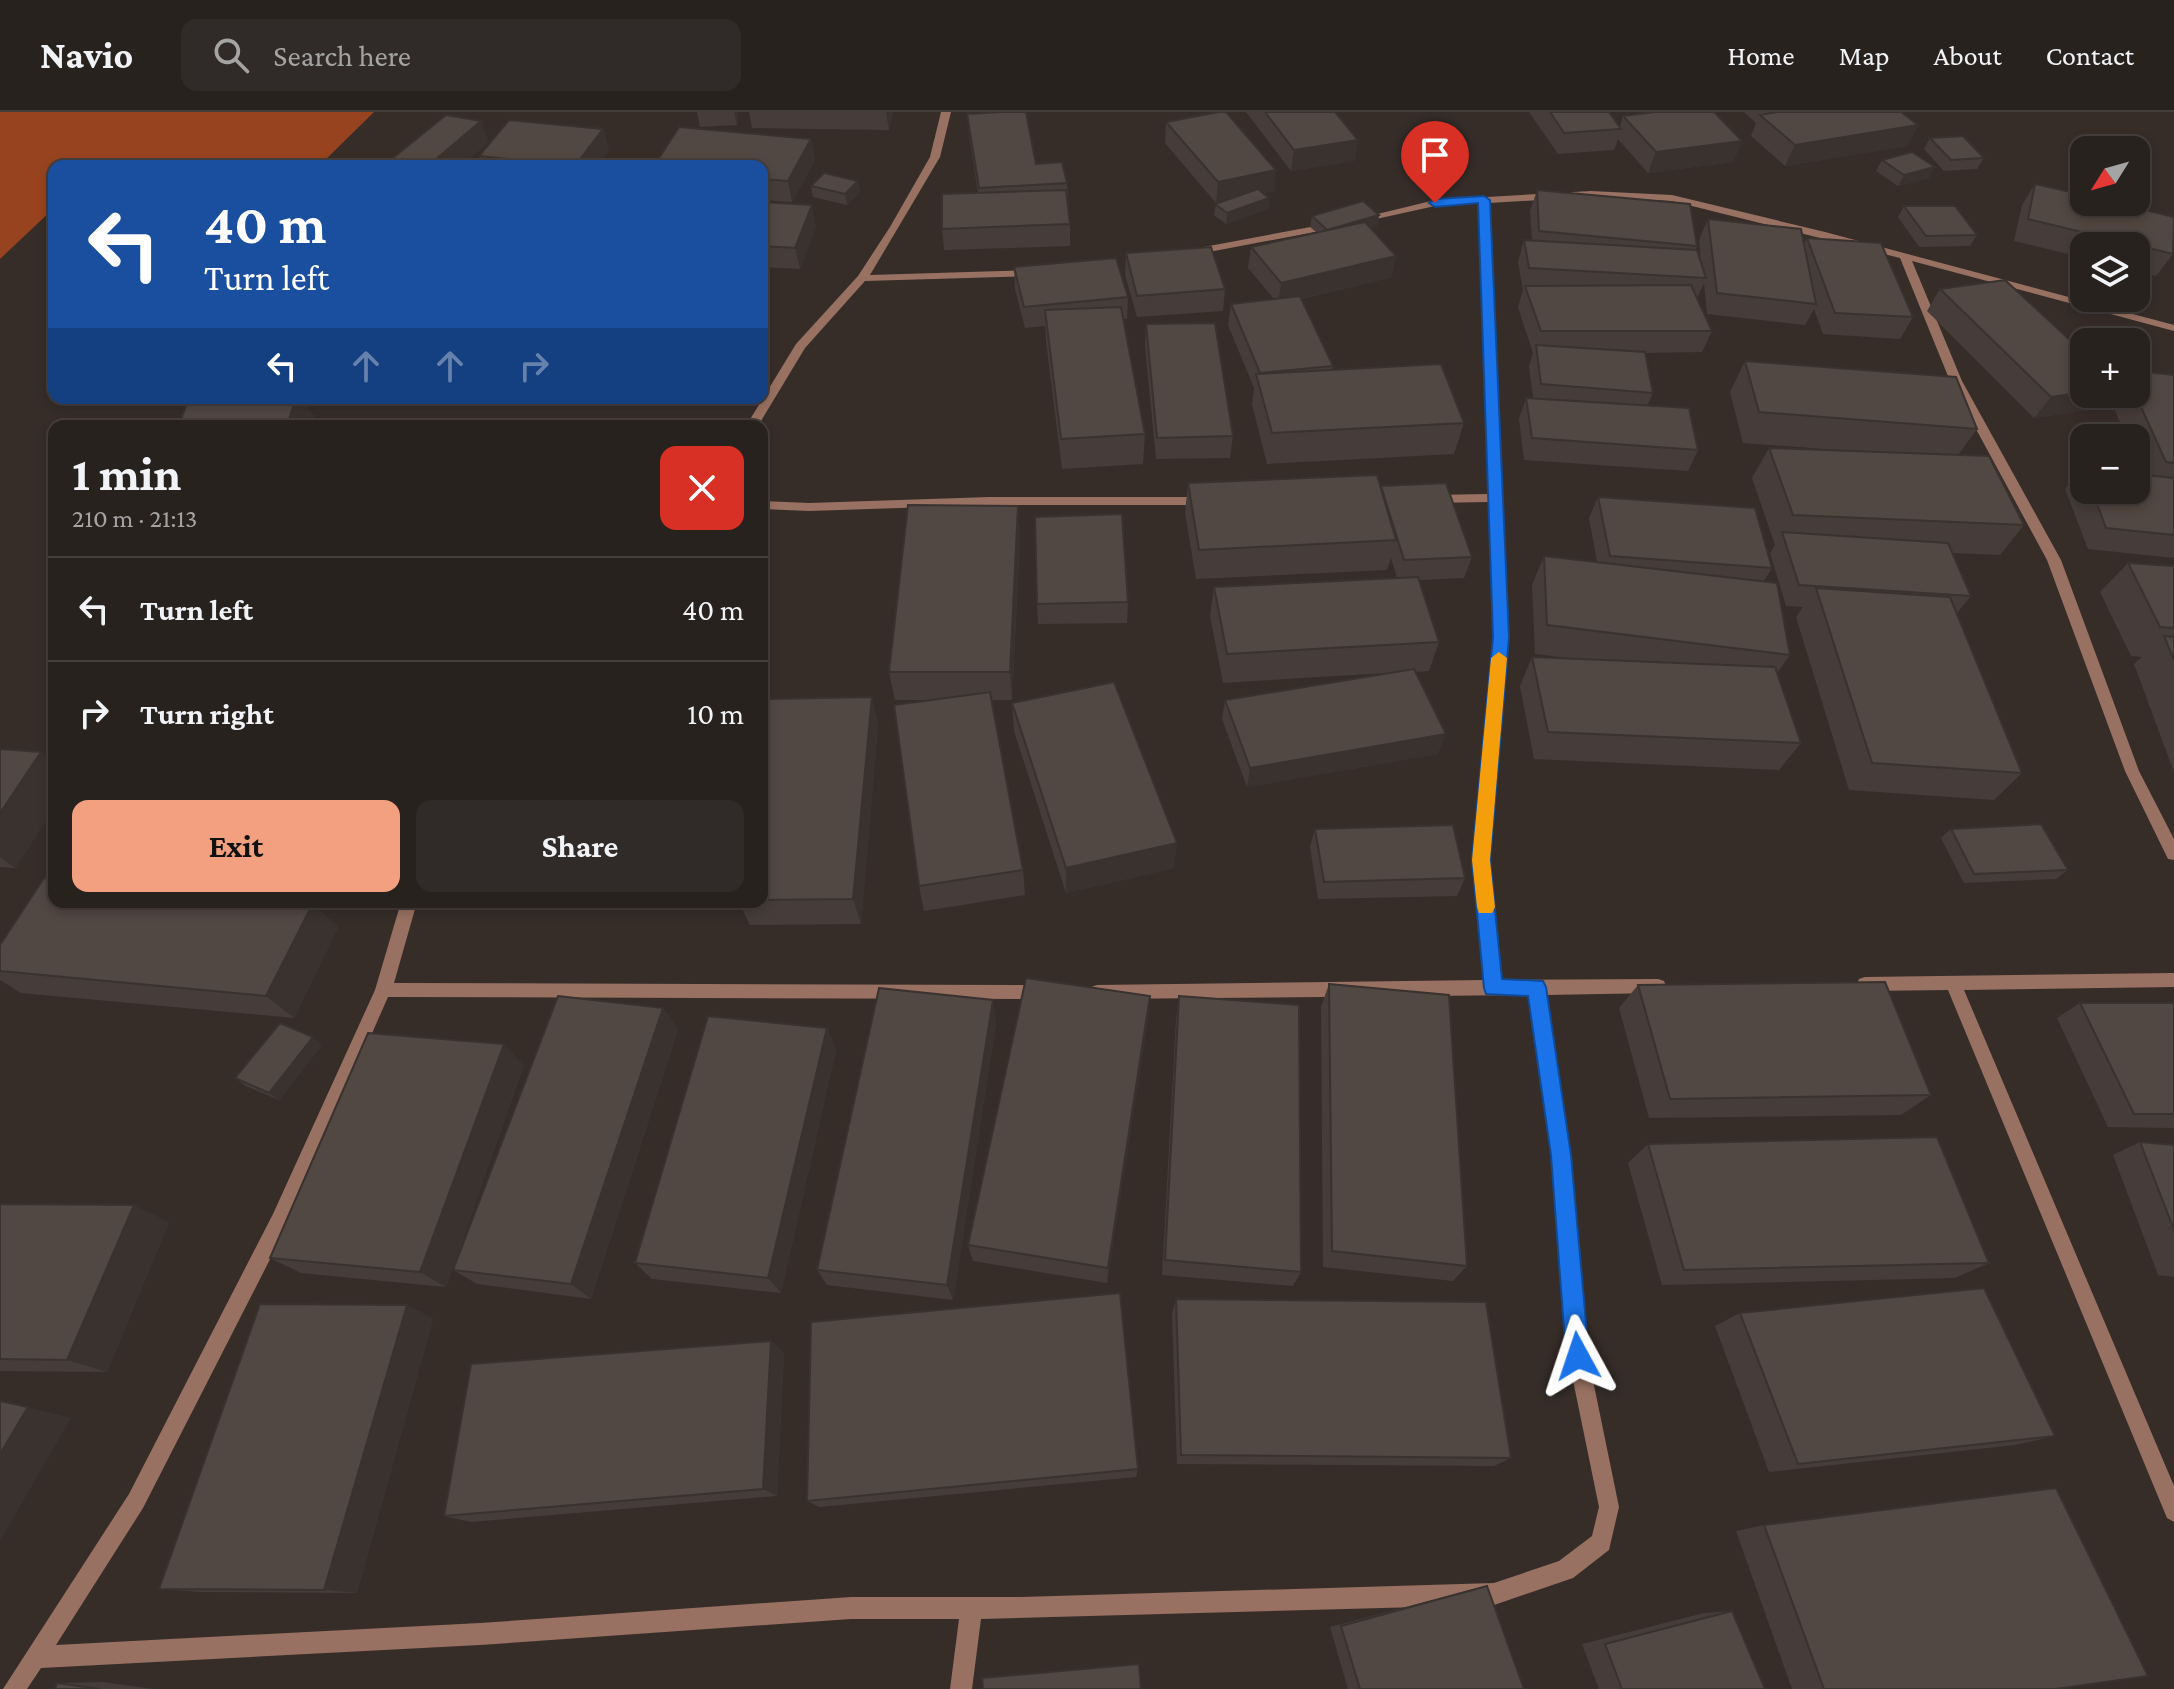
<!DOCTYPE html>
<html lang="en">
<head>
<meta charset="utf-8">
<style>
  :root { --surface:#28221f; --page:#302a28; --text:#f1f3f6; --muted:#a5a4a4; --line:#443f3d; --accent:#f2a080 }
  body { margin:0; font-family:"Crimson Pro",serif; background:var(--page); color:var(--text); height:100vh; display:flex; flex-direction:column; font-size:30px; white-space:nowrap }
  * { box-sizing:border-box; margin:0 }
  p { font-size:26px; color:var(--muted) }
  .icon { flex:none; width:44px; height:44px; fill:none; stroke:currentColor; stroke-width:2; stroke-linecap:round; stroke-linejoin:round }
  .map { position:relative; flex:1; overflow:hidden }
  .sheet { position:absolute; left:48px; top:308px; width:720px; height:488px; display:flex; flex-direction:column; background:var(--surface); border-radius:16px; box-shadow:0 4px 12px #0003,0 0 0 2px var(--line) }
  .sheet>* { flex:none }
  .guide { position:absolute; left:48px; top:48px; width:720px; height:244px; border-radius:16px; box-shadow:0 4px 12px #0003,0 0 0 2px var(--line); background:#1a4fa0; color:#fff; overflow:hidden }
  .needle { width:52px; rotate:233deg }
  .controls { position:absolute; left:2070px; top:24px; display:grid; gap:16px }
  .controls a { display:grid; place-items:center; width:80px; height:80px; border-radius:16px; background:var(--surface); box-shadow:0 4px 12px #0003,0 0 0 2px var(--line); font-size:40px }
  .pin { position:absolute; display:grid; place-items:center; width:68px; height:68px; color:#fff; margin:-82px -34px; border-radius:50% 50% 50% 0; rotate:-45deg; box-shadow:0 0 8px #0007 }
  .pin .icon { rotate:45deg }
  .me { position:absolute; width:88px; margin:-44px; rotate:355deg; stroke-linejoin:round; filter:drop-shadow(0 0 6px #0008) }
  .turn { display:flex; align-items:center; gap:28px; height:168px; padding:0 24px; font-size:36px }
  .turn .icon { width:104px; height:104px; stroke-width:2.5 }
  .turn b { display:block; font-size:56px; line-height:68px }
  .lanes { display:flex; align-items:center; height:76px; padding:0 24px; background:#0003; justify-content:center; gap:40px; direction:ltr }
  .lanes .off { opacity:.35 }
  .round { display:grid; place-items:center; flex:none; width:84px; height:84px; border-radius:16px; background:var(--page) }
  .overview { display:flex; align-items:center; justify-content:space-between; height:136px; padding:0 24px }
  h1 { font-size:48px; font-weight:700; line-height:60px }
  .primary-button { display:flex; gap:16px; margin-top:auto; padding:16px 24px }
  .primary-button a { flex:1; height:92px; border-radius:16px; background:var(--accent); color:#111; font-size:32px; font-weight:700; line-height:92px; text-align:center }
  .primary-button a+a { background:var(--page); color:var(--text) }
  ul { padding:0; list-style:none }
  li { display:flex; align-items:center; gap:24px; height:104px; padding:0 24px; border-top:2px solid var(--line) }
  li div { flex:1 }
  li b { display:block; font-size:30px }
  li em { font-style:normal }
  header { display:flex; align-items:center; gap:48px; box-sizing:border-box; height:112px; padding:0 40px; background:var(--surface); border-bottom:2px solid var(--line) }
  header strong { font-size:38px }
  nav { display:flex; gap:44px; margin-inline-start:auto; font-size:28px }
  .search { width:560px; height:72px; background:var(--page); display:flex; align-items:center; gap:20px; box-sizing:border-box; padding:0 28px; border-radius:16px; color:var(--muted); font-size:30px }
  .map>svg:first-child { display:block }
  .forest { fill:#984320 }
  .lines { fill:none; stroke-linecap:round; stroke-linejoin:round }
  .street { fill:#997162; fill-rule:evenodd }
  .wall { fill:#463d3a }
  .shaded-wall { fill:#39322f }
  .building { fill:#514743; stroke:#39322f; stroke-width:2 }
  .route { fill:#1a73e8; stroke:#114b97; stroke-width:2 }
  .slow { fill:#f59e0b }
</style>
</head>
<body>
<header>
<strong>Navio</strong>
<div class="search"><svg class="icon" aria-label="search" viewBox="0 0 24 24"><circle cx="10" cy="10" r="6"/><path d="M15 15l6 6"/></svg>Search here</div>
<nav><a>Home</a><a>Map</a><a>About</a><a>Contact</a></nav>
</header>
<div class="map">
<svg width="2174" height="1577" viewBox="0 0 2174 1577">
  <rect width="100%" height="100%" fill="#362d29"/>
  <polygon class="forest" points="0,0 374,0 319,54 54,54 54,96 0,147"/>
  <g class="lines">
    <g class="street">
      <polygon points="941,0 951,0 940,45 870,163 1036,158 1041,161 1036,164 865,169 805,236 758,314 746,314 796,232 858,164 890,115 930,45"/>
      <polygon points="1591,79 1672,83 1825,120 2174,213 2174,219 1912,149 1962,269 2061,448 2139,659 2174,727 2174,748 2168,747 2125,659 2047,448 1950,269 1900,146 1672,89 1591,85 1489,91 1508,525 1489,748 1501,868 1658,867 1664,869 1666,874 1664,879 1658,881 1546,883 1570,1043 1588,1244 1619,1395 1609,1438 1573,1466 1494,1493 981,1507 972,1577 950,1577 959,1507 851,1507 480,1533 41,1556 27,1577 3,1577 129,1382 273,1102 375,878 401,790 417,790 394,871 1042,873 1048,875 1050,880 1048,885 1042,887 388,885 287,1114 143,1396 56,1533 480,1511 851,1485 1021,1485 1494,1471 1559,1449 1592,1424 1599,1395 1568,1244 1552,1043 1529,883 1097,887 1091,885 1089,880 1091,875 1097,873 1484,868 1473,748 1494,525 1489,390 1429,391 1423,387 1429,383 1489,382 1479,91 1435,94 1358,111 1353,108 1435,88"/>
      <polygon points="1332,111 1337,114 1336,116 1193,143 1188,140 1193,137"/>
      <polygon points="990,385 1206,385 1212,389 1206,393 990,393 809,399 762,397 762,389 809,391"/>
      <polygon points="2174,861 2174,875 1964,878 2174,1374 2174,1410 2167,1406 1948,878 1865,879 1859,877 1857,872 1859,867 1865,865"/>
    </g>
  </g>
  <g class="wall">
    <polygon points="697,0 738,0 737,13 700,15"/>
    <polygon points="749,0 893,0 889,18 752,16"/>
    <polygon points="1246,0 1335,0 1358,28 1354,49 1291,59"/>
    <polygon points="1529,0 1609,0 1620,14 1623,4 1647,0 1714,0 1742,29 1733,50 1648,61 1618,27 1614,38 1558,42"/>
    <polygon points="1744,0 1901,0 1918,13 1907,34 1785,54 1751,24 1756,11"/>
    <polygon points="967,2 1036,52 1067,71 1070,112 1070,134 944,138 942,117 978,81 969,23"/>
    <polygon points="1166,10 1274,79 1263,81 1269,86 1268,97 1226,112 1214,103 1216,91 1165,31"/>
    <polygon points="603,17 609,38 599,52 604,53 604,54 483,54 479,44"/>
    <polygon points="1930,26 1984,46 1977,57 1944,59 1924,37"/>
    <polygon points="811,27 815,48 792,90 762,88 762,54"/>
    <polygon points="1882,48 1929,66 1898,74 1876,59"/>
    <polygon points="858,69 860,80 847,93 813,85 811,74"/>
    <polygon points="2035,72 2173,142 2156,164 2136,159 2136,134 2084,134 2084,146 2014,129 2022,93"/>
    <polygon points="1537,78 1697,134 1696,137 1701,151 1699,128 1708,107 1804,131 1807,126 1913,205 1900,227 1823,222 1814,197 1805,213 1707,202 1704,171 1697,186 1712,219 1702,240 1645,241 1653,281 1647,294 1698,338 1688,359 1524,348 1519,307 1526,286 1533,286 1529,254 1533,241 1518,195 1523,178 1518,150 1524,128 1532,129 1530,99"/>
    <polygon points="762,90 816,114 800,157 762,155"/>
    <polygon points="1904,94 1977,123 1970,134 1919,135 1898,105"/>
    <polygon points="1379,103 1377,114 1370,116 1392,165 1301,187 1333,254 1332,258 1464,311 1454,342 1267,352 1252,292 1254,276 1228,213 1231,192 1274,187 1248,156 1251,135 1316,120 1310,115 1312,104"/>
    <polygon points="1126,141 1225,177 1223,199 1137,205 1125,163"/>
    <polygon points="1014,155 1128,185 1127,207 1123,207 1145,322 1143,352 1062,357 1046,229 1045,214 1025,216 1015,177"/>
    <polygon points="1940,177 2084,282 2136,282 2174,263 2174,446 2088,437 2065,377 2083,356 2084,356 2084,378 2136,378 2144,363 2136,346 2136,326 2127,326 2110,287 2102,296 2034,306 1927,199"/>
    <polygon points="1146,212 1233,324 1230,346 1156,347 1145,234"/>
    <polygon points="1745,249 1977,317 1958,343 2024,413 2000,443 1953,441 1971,484 1957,501 2022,661 1994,688 1849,678 1796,505 1803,495 1786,494 1770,441 1775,433 1752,366 1769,336 1837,338 1743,331 1730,280"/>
    <polygon points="1188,371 1380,376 1381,374 1472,445 1464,466 1419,468 1439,530 1429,559 1415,560 1438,642 1247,675 1222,607 1225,588 1386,561 1223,571 1210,504 1214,475 1397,466 1391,446 1387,458 1196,467 1185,401"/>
    <polygon points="1598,385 1772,456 1764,469 1790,543 1777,561 1801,631 1779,658 1534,647 1520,574 1532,545 1576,547 1535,542 1532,473 1544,444 1597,450 1589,406"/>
    <polygon points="1018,394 1020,424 1012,588 992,588 1023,758 1025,783 924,799 919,774 932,588 895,588 889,560"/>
    <polygon points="2128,451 2174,454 2174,660 2134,552 2142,545 2131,544 2100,480"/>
    <polygon points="1128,490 1127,511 1038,512 1037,492"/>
    <polygon points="872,585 878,613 861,812 750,813 739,790 762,790 762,626"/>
    <polygon points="1012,591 1174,756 1066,781 1014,619"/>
    <polygon points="0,637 41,640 54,651 54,696 15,756 0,755"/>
    <polygon points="1315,717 1465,766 1457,784 1318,787 1310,735"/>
    <polygon points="1951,717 2068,758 2056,767 1964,771 1941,726"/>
    <polygon points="338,815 294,906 21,881 0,868 0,833"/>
    <polygon points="1329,872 1467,1154 1453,1169 1323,1155 1321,895"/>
    <polygon points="1638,873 1931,983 1901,1003 1649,1006 1619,896"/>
    <polygon points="1150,884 1148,907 1107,1171 973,1149 968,1133"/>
    <polygon points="1179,884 1301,1160 1293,1174 1162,1163 1176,907"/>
    <polygon points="2080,891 2174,891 2174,1016 2108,1015 2057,906"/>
    <polygon points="663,896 678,918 591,1187 477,1172 453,1158"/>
    <polygon points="996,911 953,1188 827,1173 817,1158"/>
    <polygon points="827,916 836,938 781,1181 652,1167 635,1151"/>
    <polygon points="322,933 279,988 246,974 235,966"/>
    <polygon points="524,953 446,1175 301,1161 270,1146"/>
    <polygon points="2140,1030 2174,1033 2174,1165 2158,1163 2113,1043"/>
    <polygon points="1648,1032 1989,1151 1955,1166 1662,1173 1628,1051"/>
    <polygon points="0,1092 169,1110 107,1260 0,1259"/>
    <polygon points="1176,1187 1511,1346 1494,1354 1177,1352 1172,1201"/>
    <polygon points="407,1193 433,1207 357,1481 199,1480 159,1477"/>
    <polygon points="1740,1201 2055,1324 2015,1333 1769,1360 1715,1214"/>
    <polygon points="771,1229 784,1241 777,1384 471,1410 444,1404"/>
    <polygon points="1138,1357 1136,1365 819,1395 807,1389"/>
    <polygon points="1764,1413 2056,1577 1792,1577 1736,1419"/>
    <polygon points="1487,1474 1524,1577 1348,1577 1330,1515 1470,1478"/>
    <polygon points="1732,1499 1765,1577 1599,1577 1582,1532 1704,1501"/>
    <polygon points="103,1570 153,1577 55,1577 57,1571"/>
  </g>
  <g class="shaded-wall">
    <polygon points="734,0 738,0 737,13"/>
    <polygon points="886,0 893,0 889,18"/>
    <polygon points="481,9 489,30 462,54 428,54"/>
    <polygon points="1918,13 1907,34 1785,54 1795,33"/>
    <polygon points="603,17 609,38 598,54 578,50"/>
    <polygon points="811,27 815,48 792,90 788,69"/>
    <polygon points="1358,28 1354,49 1291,59 1294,38"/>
    <polygon points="1742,29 1733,50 1648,61 1656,40"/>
    <polygon points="1935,55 1929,66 1898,74 1904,63"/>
    <polygon points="1276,58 1274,79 1216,91 1218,70"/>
    <polygon points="858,69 860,80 847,93 845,82"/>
    <polygon points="1269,86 1268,97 1226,112 1227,101"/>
    <polygon points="812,93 816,114 800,157 795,136"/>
    <polygon points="1379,103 1377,114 1325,129 1327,118"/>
    <polygon points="1396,144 1392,165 1278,192 1281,171"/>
    <polygon points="2084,280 2084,282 2114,282 2102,296 2034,306 2051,285"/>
    <polygon points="296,286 303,286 317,309 316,314 287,314"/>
    <polygon points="1018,394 1020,424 1012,588 1010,560"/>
    <polygon points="762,423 767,442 762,529"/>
    <polygon points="872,585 878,613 861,812 853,787"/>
    <polygon points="1446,622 1438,642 1247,675 1250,656"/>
    <polygon points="41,640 54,651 54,696 15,756 0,745 0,701"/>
    <polygon points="1177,731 1174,756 1066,781 1066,756"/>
    <polygon points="313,791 338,815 294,906 266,884"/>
    <polygon points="1150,884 1148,907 1107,1171 1108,1156"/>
    <polygon points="993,888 996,911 953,1188 947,1173"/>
    <polygon points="663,896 678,918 591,1187 571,1172"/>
    <polygon points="827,916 836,938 781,1181 768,1166"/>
    <polygon points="313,925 322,933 279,988 269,981"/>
    <polygon points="504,932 524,953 446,1175 420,1160"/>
    <polygon points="134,1093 169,1110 107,1260 67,1248"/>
    <polygon points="407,1193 433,1207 357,1481 324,1478"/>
    <polygon points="771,1229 784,1241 777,1384 763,1377"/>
    <polygon points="28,1295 71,1306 0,1429 0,1342"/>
  </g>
  <g class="building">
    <polygon points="1001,0 1026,0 1036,52 1062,50 1067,71 979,76 967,2"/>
    <polygon points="1219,0 1226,0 1276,58 1218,70 1166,10"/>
    <polygon points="1265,0 1335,0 1358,28 1294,38"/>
    <polygon points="1550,0 1609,0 1621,17 1564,21"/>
    <polygon points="1655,0 1714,0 1742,29 1656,40 1623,4"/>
    <polygon points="1777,0 1901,0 1918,13 1795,33 1760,3"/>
    <polygon points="446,3 481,9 428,54 383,54"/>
    <polygon points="509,8 603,17 578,50 604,53 603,54 502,54 508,47 479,44"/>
    <polygon points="679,15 811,27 788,69 762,67 762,54 654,54"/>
    <polygon points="1963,24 1984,46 1951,48 1930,26"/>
    <polygon points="1912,40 1935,55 1904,63 1882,48"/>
    <polygon points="824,61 858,69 845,82 811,74"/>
    <polygon points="2035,72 2084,83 2084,90 2112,90 2174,105 2173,142 2028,107"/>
    <polygon points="1258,77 1269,86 1227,101 1215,92"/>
    <polygon points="1066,78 1070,112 942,117 942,82"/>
    <polygon points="1537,78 1690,92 1697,134 1539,119"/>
    <polygon points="1363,89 1379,103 1327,118 1312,104"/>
    <polygon points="762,90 812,93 795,136 762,134"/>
    <polygon points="1904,94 1955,94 1977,123 1926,124"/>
    <polygon points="1708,107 1801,117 1816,192 1717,181"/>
    <polygon points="1365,110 1396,144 1281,171 1251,135"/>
    <polygon points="1807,126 1881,131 1913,205 1835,201"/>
    <polygon points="1524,128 1697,138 1706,166 1529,156"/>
    <polygon points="1211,135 1225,177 1137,184 1126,141"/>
    <polygon points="1116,146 1128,185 1024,195 1014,155"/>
    <polygon points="2005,168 2084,241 2084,280 2051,285 1940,177"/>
    <polygon points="1691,173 1712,219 1541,219 1525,174"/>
    <polygon points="1300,184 1333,254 1260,261 1231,192"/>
    <polygon points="1121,195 1145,322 1061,327 1045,198"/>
    <polygon points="1215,211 1233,324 1157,326 1146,212"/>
    <polygon points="1536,233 1645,240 1653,281 1541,272"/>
    <polygon points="1745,249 1956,265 1977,317 1759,300"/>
    <polygon points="1441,252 1464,311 1272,321 1256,262"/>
    <polygon points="2136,259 2174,263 2174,351 2166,350 2135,282 2136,282"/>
    <polygon points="197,286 296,286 287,314 178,314 189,287"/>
    <polygon points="1526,286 1689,296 1698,338 1532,326"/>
    <polygon points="1769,336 1989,344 2024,413 1793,403"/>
    <polygon points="2136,362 2174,366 2174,423 2106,416 2092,378 2136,378"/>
    <polygon points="1377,363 1396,428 1199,438 1188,371"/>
    <polygon points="1446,371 1472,445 1404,448 1381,374"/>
    <polygon points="1598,385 1755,396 1772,456 1610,444"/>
    <polygon points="908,393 1018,394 1010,560 889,560"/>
    <polygon points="1122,402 1128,490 1037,492 1035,405"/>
    <polygon points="1782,420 1948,431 1971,484 1799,473"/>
    <polygon points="1544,444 1777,471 1790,543 1547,513"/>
    <polygon points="2128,451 2174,454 2174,516 2160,515"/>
    <polygon points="1418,465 1439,530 1227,542 1214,475"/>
    <polygon points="1816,476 1950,485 2022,661 1872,651"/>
    <polygon points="2164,524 2174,525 2174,548"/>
    <polygon points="1532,545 1775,555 1801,631 1548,620"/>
    <polygon points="1414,557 1446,622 1250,656 1225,588"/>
    <polygon points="1114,570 1177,731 1066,756 1012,591"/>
    <polygon points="990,580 1023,758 919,774 894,593"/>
    <polygon points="872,585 853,787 762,788 762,626 768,587"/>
    <polygon points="0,637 41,640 0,701"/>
    <polygon points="2041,712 2068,758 1974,762 1951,717"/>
    <polygon points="1453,713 1465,766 1324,770 1315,717"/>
    <polygon points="44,766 54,767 54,790 313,791 266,884 0,859 0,833"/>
    <polygon points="1026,866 1150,884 1108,1156 968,1133"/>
    <polygon points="1885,870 1931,983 1670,987 1638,873"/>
    <polygon points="1329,872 1449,883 1467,1154 1332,1139"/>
    <polygon points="879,876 993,888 947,1173 817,1158"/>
    <polygon points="558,884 663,896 571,1172 453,1158"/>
    <polygon points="1179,884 1299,893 1301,1160 1165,1148"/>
    <polygon points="2080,891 2174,891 2174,1002 2134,1002"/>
    <polygon points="708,904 827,916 768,1166 635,1151"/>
    <polygon points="280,911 313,925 269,981 235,966"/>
    <polygon points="368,921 504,932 420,1160 270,1146"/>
    <polygon points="1937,1025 1989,1151 1684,1158 1648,1032"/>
    <polygon points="2140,1030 2174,1033 2174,1118"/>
    <polygon points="0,1092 134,1093 67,1248 0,1247"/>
    <polygon points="1984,1176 2055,1324 1798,1352 1740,1201"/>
    <polygon points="1120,1181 1138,1357 807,1389 811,1210"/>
    <polygon points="1176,1187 1486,1190 1511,1346 1181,1343"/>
    <polygon points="260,1192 407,1193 324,1478 159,1477"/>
    <polygon points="771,1229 763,1377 444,1404 471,1252"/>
    <polygon points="0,1289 28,1295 0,1342"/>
    <polygon points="2056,1376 2148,1564 2056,1577 1824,1577 1764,1413"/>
    <polygon points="1487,1474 1524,1577 1360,1577 1341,1514"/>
    <polygon points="1732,1499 1765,1577 1622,1577 1605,1532"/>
    <polygon points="1139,1552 1141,1577 983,1577 982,1566"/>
    <polygon points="57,1571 100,1577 55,1577"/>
  </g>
  <polygon class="route" points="1484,84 1490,88 1509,525 1490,748 1502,867 1543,869 1546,875 1571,1043 1589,1244 1586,1252 1578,1256 1570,1252 1566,1244 1551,1043 1528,884 1486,882 1484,876 1472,748 1493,525 1478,91 1435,95 1429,91 1435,87"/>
  <polygon class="slow" points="1499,540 1507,546 1490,748 1495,795 1492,801 1479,801 1477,795 1472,748 1491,546"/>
</svg>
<div class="controls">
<a><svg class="needle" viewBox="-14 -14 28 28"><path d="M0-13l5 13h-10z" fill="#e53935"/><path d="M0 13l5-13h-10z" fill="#a5a4a4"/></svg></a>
<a><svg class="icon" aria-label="layers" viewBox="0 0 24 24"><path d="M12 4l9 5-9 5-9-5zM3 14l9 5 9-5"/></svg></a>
<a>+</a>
<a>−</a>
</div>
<div class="pin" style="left:1435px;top:91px;background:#d93025"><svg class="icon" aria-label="arrive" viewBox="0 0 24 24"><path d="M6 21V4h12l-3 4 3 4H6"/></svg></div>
<svg class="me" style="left:1578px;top:1244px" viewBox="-20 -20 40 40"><path d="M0-17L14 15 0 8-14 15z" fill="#1a73e8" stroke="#fff" stroke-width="4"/></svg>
<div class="guide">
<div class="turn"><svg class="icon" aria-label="left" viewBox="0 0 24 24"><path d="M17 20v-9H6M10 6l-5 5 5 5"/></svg><div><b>40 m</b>Turn left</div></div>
<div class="lanes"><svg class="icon" aria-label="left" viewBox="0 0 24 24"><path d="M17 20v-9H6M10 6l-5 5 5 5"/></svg><svg class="icon off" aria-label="ahead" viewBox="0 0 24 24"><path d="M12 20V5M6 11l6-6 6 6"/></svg><svg class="icon off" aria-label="ahead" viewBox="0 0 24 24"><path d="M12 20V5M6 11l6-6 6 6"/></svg><svg class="icon off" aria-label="right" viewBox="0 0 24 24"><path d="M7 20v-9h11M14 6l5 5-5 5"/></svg></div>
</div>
<section class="sheet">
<div class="overview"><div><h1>1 min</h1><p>210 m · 21:13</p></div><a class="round" style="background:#d93025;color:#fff"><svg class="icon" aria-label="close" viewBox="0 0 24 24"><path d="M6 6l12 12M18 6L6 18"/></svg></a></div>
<ul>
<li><svg class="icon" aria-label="left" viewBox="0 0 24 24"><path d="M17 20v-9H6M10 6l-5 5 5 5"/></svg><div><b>Turn left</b></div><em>40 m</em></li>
<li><svg class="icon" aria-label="right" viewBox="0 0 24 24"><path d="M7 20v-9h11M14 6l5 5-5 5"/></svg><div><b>Turn right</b></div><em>10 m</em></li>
</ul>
<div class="primary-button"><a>Exit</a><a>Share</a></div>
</section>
</div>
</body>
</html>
